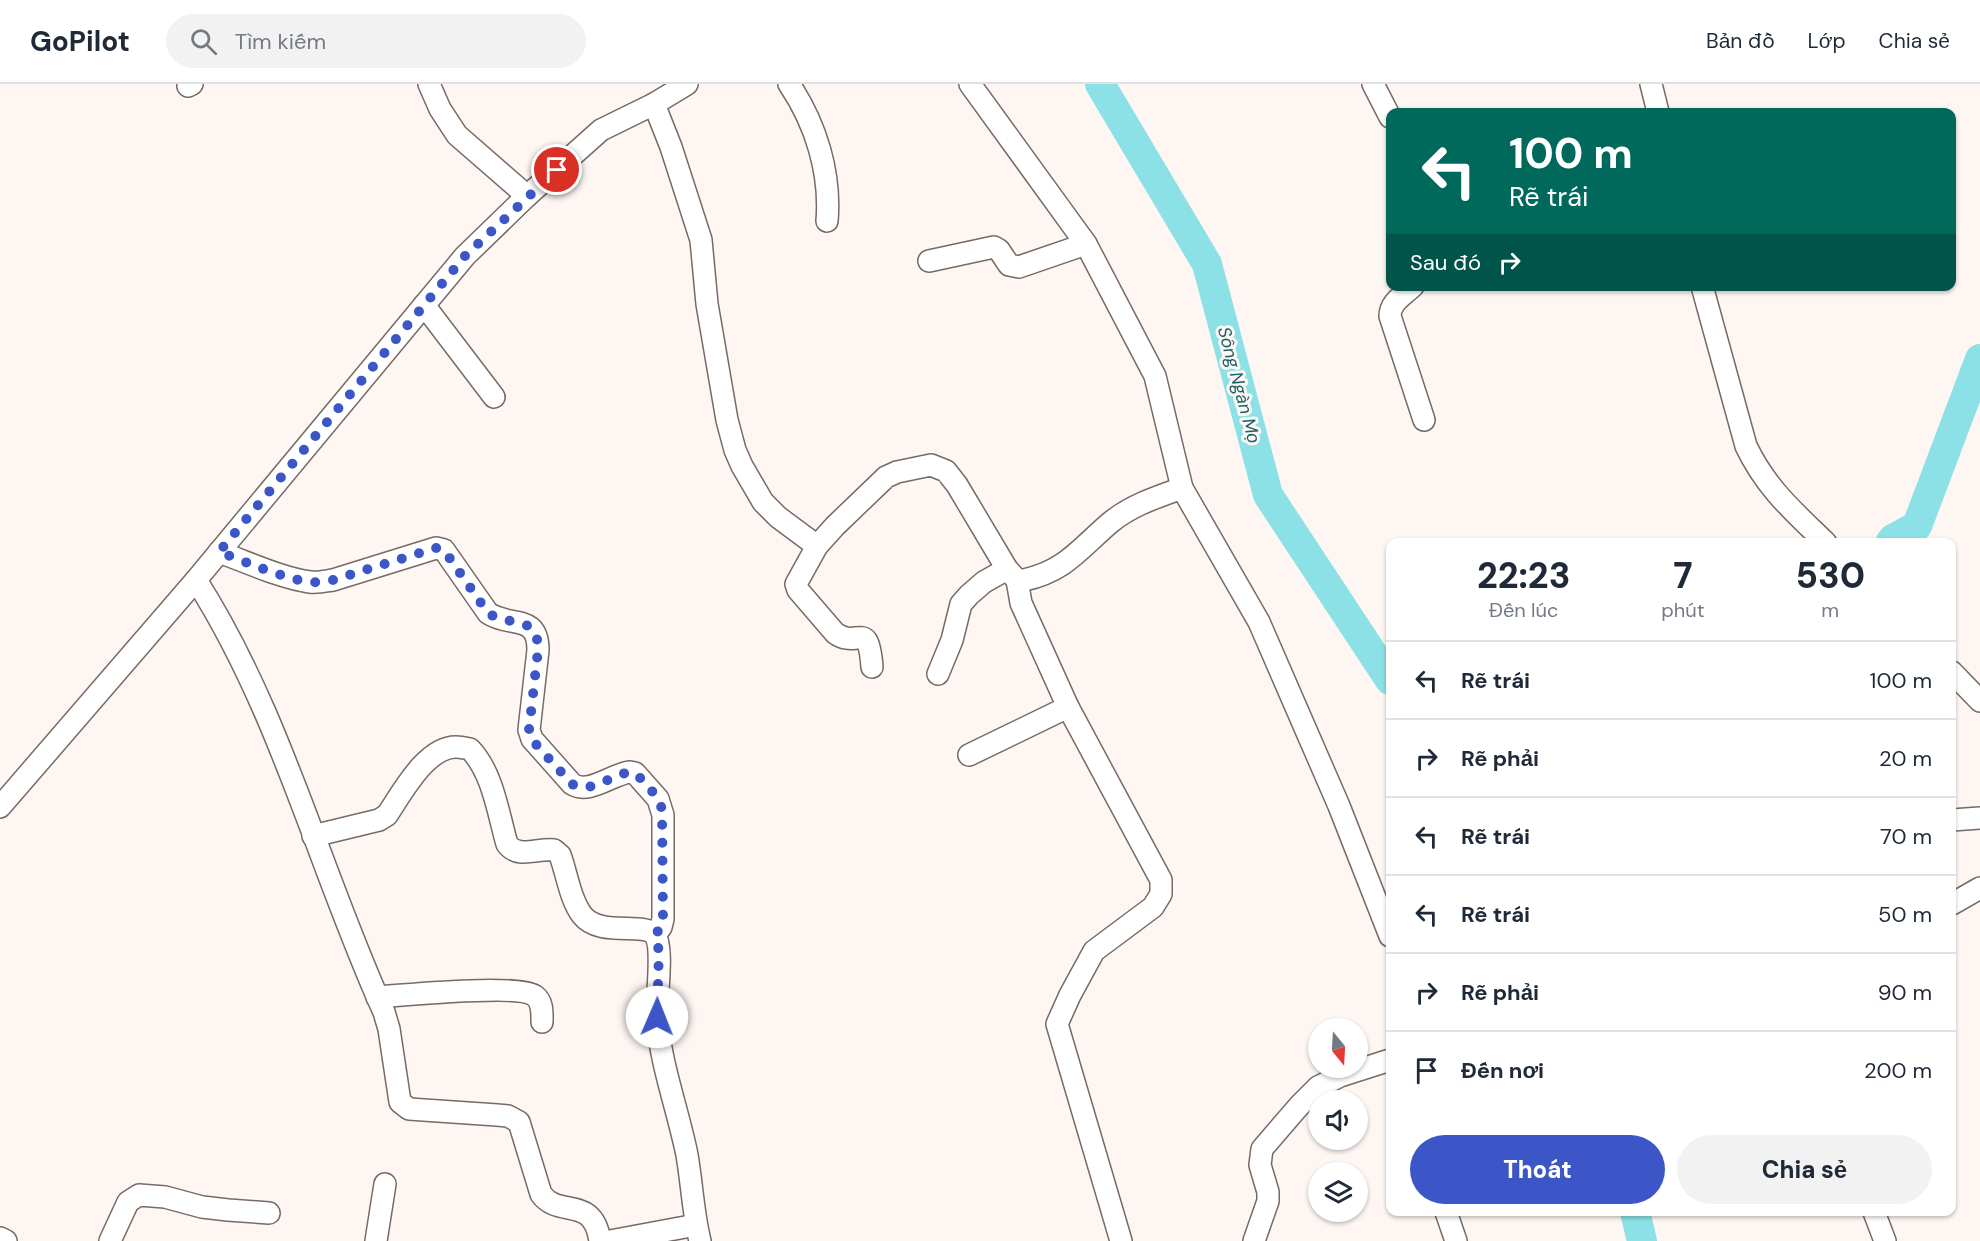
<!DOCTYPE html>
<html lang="vi">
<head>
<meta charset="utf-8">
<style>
  :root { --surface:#fff; --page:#f2f2f3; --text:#1f2937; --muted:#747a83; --line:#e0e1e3; --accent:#3c56c8 }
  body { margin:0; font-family:"DM Sans",sans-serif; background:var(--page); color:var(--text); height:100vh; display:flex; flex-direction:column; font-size:22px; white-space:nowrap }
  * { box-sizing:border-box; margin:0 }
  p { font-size:20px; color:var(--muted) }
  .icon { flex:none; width:33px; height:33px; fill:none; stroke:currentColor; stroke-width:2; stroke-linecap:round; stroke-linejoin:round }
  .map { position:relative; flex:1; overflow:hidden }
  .panel { position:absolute; left:1386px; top:454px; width:570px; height:678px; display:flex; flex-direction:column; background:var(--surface); border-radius:12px; box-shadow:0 2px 4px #0004 }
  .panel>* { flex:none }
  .hud { position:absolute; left:1386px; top:24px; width:570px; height:183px; border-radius:12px; box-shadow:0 2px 4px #0004; background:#00695c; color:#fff; overflow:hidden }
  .needle { width:39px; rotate:162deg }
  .fabs { position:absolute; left:1308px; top:934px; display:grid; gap:12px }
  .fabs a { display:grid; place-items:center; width:60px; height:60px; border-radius:50%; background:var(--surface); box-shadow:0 2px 4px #0004; font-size:30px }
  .pin { position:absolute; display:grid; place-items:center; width:51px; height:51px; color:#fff; margin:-26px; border:3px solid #fff; border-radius:50%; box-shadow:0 2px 6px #0007 }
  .me { position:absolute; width:66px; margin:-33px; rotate:1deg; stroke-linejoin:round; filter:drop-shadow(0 0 4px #0008) }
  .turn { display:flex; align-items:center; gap:21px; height:126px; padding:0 24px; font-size:27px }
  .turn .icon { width:78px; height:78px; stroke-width:2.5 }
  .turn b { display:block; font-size:42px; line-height:51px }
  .then { display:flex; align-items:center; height:57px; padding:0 24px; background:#0003; gap:12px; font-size:22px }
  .eta { display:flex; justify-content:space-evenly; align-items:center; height:102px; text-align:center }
  .eta b { font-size:36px; font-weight:800; line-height:42px }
  .button { display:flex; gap:12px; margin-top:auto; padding:12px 24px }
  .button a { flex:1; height:69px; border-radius:36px; background:var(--accent); color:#fff; font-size:24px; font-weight:800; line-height:69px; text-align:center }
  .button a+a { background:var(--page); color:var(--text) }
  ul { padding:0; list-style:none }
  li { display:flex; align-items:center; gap:18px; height:78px; padding:0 24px; border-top:2px solid var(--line) }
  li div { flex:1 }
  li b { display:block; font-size:22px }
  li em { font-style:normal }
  header { display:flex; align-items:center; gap:36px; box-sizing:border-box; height:84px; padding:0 30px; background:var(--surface); border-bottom:2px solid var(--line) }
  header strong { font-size:28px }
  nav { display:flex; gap:33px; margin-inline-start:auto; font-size:21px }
  .search { width:420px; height:54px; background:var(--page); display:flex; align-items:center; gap:15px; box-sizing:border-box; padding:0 21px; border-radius:33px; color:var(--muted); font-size:22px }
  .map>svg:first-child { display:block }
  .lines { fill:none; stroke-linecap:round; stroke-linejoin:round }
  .river { stroke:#8be1e5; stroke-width:30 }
  .minor-casing { stroke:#786a63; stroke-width:24 }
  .minor { stroke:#fff; stroke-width:21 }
  .route { stroke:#3c56c8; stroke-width:10; stroke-dasharray:0 18 }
  .labels { text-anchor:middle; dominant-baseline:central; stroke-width:6; stroke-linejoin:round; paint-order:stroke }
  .water-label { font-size:18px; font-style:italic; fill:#1a6265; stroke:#fdf6f3 }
</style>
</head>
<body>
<header>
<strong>GoPilot</strong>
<div class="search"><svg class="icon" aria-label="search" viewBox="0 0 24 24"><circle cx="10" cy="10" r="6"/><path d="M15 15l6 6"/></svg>Tìm kiếm</div>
<nav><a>Bản đồ</a><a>Lớp</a><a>Chia sẻ</a></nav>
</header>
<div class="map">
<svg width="1980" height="1157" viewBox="0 0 1980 1157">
  <rect width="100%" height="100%" fill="#fdf6f3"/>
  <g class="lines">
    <g class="river">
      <polyline points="1100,0 1207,180 1268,411 1390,596"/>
      <polyline points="1890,459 1893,455 1917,442 1980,275"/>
      <polyline points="1635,1128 1642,1157"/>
    </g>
    <defs>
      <g id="minor">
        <polyline points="429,0 440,25 457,51 527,112"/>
        <path d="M789,0C816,40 831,89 827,137"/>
        <polyline points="970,0 1086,160 1155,292 1182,404 1259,538 1339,722 1390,852"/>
        <polyline points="1373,0 1390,33"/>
        <polyline points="1651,0 1658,28"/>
        <polyline points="188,2 192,0"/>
        <polyline points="654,20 671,63 701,156 707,220 727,336 735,366 742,382 763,418 778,433 817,462"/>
        <polyline points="929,177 994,163 999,166 1009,181 1019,183 1086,160"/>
        <path d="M1413,202C1404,211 1390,218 1390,232L1424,336"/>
        <path d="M1702,202L1746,362C1766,404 1793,427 1826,459"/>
        <polyline points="424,221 494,313"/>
        <path d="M219,468C247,478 281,494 310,498C318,499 326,497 333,496L436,464L444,466L488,529C510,544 538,529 538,566L529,646L532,655L572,700C589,711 612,690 630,688L635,689L658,715L663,731V835L661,843L655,851"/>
        <path d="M196,496C281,629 319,785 384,928L389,945L400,1018L409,1025L497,1031L508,1032L519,1038L541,1110C559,1135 593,1110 600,1157"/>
        <polyline points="1017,496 1021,519 1068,623 1161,796 1161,810 1153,823 1094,867 1070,911 1057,940 1121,1157"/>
        <path d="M872,583C868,533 858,566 835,549L798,506L796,500L817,462L835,442L886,393L897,388L931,381L946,387L957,401L1007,485L1017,496H1024C1066,487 1080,464 1111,438C1132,421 1157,413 1182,404"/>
        <polyline points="1952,588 1980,617"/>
        <polyline points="938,590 952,556 961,520 969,511 984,498 1007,485"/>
        <polyline points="969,671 1068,623"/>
        <polyline points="0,723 196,496 465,172 527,112 601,46 654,20 687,0"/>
        <polyline points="1952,736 1980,734"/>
        <path d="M313,752L379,736L387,731C402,709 426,663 456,663C460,663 465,664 470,665C493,689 498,729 507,760C518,775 537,764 554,766L560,771C567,790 570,815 582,831C600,854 644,837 655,851C664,864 656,914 657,933C660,979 678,1026 687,1071C692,1100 693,1129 700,1157"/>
        <polyline points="1952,820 1980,804"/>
        <path d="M377,913C403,911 520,900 535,912C543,918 542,929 542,938"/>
        <polyline points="1446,1128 1456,1157"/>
        <polyline points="1874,1128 1885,1157"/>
        <polyline points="0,1154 6,1157"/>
        <polyline points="110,1157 128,1118 139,1111 165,1113 202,1123 228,1126 269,1129"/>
        <polyline points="376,1157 385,1100"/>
        <polyline points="610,1157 696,1141"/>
        <polyline points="1254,1157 1268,1117 1268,1108 1260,1081 1262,1065 1299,1022 1318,1003 1340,992 1390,976"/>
      </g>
    </defs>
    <use href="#minor" class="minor-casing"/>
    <use href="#minor" class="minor"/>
  </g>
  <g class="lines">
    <path class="route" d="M557,86L465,172L219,468C247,478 281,494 310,498C318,499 326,497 333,496L436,464L444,466L488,529C510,544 538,529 538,566L529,646L532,656L572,700C589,711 611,691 630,688C643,692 657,712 662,725L663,835L661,843L655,851L659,867L657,933"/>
  </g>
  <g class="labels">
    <g class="water-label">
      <text transform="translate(1239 301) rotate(75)">Sông Ngàn Mọ</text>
    </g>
  </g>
</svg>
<div class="fabs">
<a><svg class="needle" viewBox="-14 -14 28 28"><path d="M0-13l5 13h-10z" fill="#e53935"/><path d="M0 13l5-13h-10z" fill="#747a83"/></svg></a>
<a><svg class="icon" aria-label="sound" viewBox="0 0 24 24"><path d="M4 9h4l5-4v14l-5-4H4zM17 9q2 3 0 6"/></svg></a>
<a><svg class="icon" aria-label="layers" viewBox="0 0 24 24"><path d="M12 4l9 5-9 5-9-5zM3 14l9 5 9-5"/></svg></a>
</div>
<div class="pin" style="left:557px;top:86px;background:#d93025"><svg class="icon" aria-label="arrive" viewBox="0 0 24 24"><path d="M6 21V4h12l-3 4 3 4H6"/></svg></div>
<svg class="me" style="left:657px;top:933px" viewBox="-20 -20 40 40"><circle r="19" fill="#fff"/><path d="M0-13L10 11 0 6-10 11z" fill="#3c56c8"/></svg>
<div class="hud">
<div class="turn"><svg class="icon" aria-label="left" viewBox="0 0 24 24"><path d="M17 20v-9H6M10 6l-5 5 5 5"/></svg><div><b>100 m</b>Rẽ trái</div></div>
<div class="then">Sau đó<svg class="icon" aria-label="right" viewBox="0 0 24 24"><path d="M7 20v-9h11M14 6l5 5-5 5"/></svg></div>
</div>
<section class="panel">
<div class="eta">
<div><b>22:23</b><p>Đến lúc</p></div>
<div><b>7</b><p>phút</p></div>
<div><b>530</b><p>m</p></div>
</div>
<ul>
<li><svg class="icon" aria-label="left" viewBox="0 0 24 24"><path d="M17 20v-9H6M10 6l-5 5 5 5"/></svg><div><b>Rẽ trái</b></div><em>100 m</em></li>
<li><svg class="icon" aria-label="right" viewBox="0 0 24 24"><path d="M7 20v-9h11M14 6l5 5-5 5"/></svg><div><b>Rẽ phải</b></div><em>20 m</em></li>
<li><svg class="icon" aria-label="left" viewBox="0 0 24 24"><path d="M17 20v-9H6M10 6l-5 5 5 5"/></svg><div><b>Rẽ trái</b></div><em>70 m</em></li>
<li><svg class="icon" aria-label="left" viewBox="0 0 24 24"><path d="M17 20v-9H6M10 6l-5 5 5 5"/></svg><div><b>Rẽ trái</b></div><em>50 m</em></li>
<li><svg class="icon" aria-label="right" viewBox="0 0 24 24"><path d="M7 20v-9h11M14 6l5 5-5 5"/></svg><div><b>Rẽ phải</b></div><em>90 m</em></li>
<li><svg class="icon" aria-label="arrive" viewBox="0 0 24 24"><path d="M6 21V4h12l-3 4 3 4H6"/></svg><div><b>Đến nơi</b></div><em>200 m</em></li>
</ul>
<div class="button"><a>Thoát</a><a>Chia sẻ</a></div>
</section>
</div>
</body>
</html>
